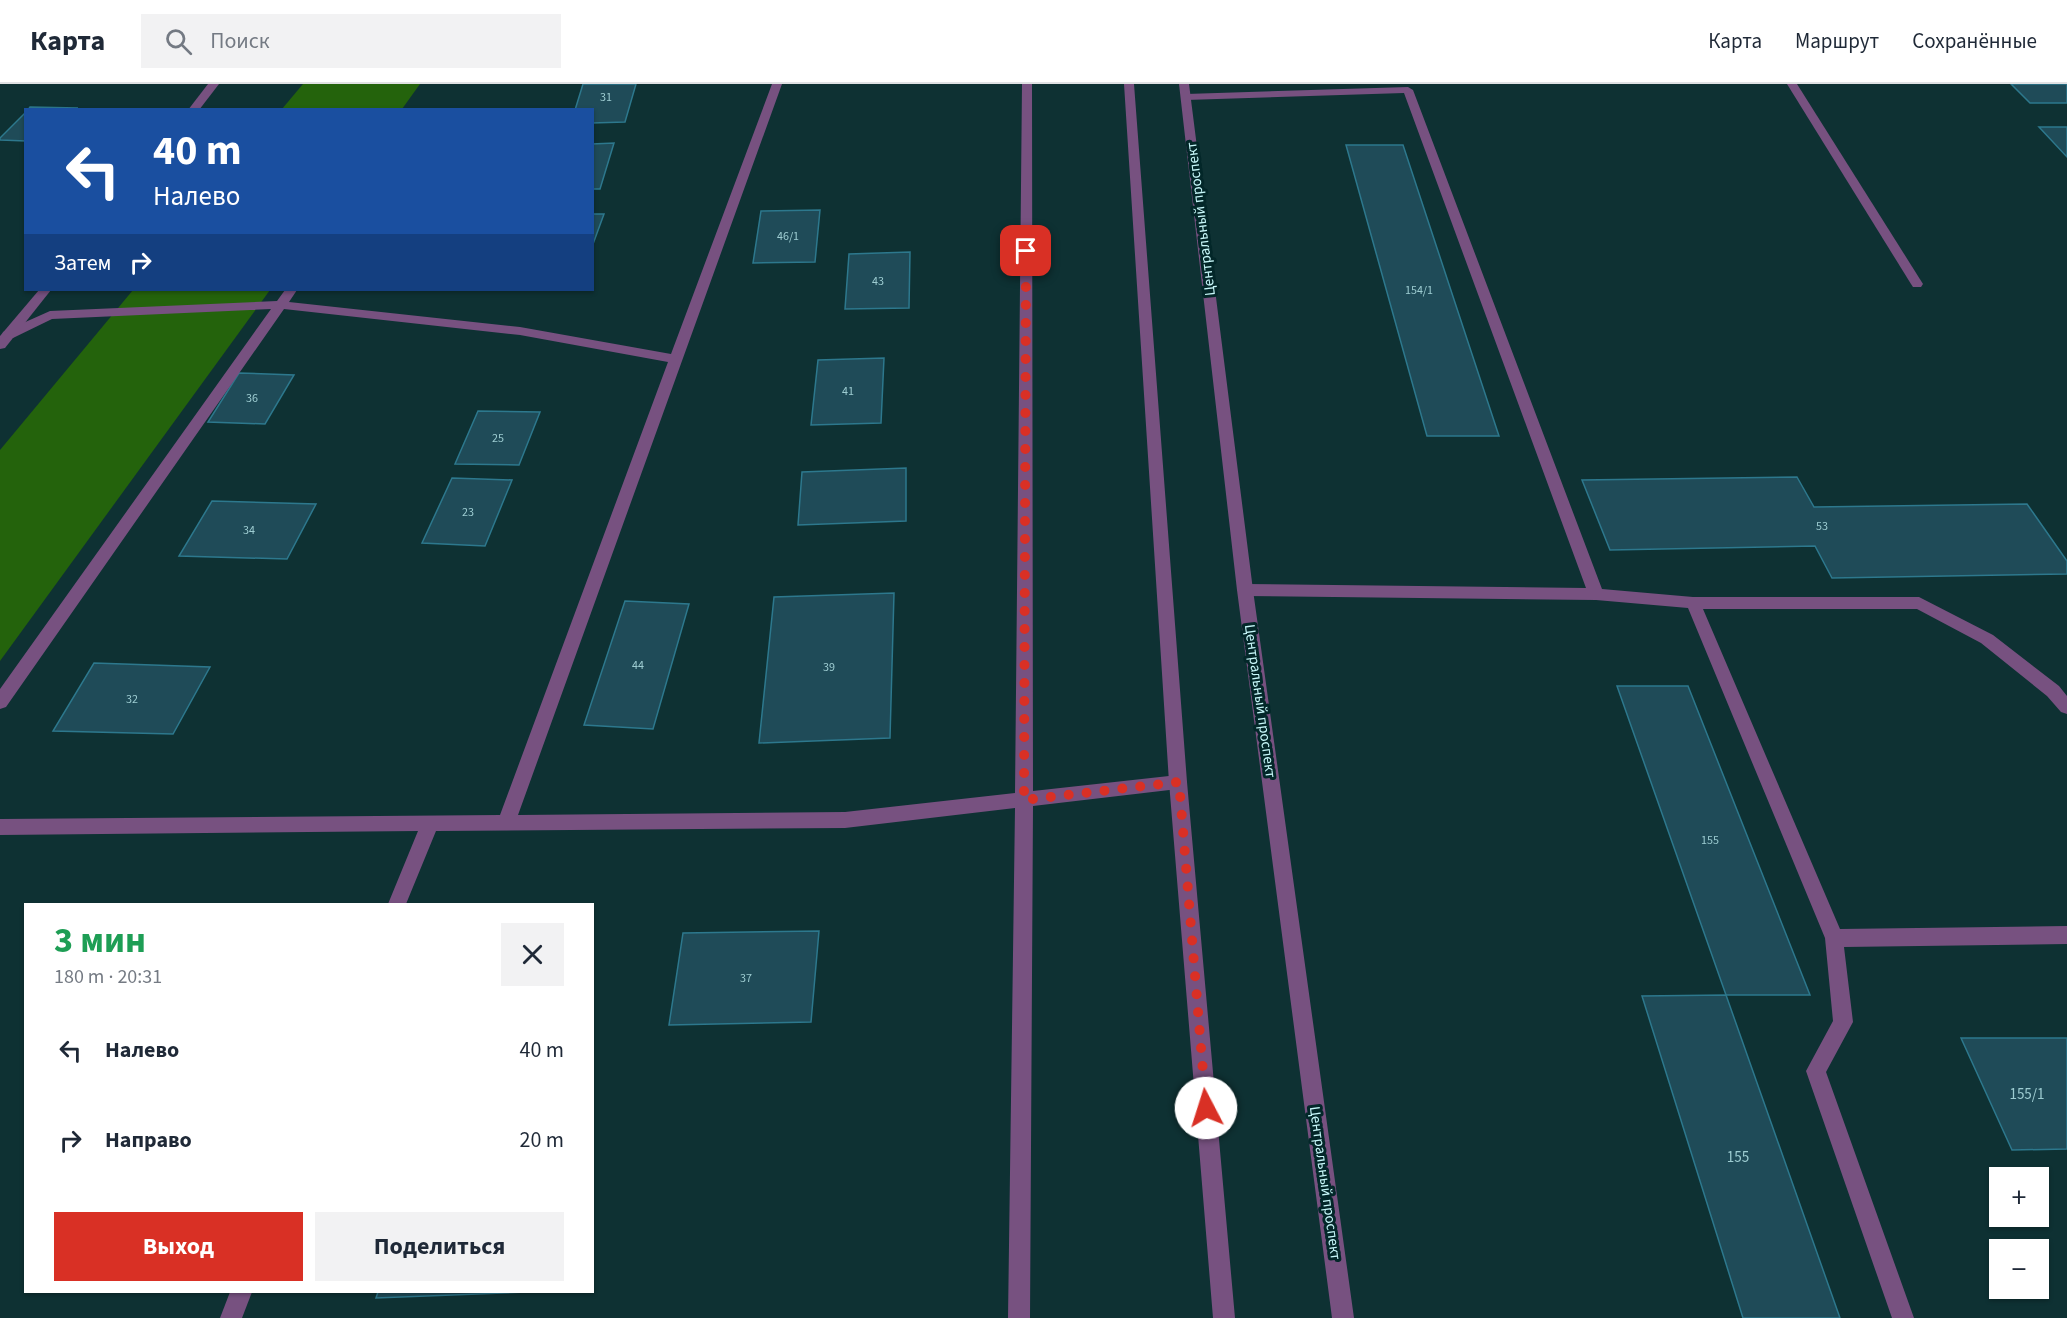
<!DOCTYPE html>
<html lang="ru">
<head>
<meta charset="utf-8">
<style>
  :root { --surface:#fff; --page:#f2f2f3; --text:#1f2937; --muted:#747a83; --line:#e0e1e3; --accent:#d93025 }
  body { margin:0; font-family:"Source Sans 3",sans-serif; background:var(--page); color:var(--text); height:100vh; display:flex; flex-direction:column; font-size:22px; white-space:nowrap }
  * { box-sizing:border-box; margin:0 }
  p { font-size:20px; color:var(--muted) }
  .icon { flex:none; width:33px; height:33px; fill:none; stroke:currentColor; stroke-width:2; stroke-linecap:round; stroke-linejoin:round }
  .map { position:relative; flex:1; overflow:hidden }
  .details { position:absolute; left:24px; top:819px; width:570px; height:390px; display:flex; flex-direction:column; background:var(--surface); border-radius:0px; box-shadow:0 2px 4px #0004 }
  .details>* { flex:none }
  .guide { position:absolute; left:24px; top:24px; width:570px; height:183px; border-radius:0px; box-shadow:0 2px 4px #0004; background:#1a4fa0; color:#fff; overflow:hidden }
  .tools { position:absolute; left:1989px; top:1083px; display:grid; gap:12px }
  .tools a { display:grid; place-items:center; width:60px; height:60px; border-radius:0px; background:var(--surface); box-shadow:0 2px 4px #0004; font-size:30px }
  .pin { position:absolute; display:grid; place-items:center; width:51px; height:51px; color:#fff; margin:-26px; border-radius:12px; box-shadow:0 3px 9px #0006 }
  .me { position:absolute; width:66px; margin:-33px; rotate:355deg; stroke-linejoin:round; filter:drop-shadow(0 0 4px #0008) }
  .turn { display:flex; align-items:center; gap:21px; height:126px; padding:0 30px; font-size:27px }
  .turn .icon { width:78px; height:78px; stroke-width:2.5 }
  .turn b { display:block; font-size:42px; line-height:51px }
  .then { display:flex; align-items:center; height:57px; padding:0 30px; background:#0003; gap:12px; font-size:22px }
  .round { display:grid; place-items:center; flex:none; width:63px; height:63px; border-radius:0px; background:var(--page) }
  .head { display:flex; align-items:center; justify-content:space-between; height:102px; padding:0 30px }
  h1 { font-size:36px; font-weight:700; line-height:45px; color:#1e9e55 }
  .button { display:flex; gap:12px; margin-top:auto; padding:12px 30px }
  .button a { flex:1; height:69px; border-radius:0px; background:var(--accent); color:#fff; font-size:24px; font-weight:700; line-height:69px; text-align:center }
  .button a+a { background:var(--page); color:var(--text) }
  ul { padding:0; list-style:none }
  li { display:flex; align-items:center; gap:18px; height:90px; padding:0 30px }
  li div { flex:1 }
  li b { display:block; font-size:22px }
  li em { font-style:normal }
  header { display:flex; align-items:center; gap:36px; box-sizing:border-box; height:84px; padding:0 30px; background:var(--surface); border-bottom:2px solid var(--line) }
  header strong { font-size:28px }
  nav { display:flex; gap:33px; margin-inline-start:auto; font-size:21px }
  .search { width:420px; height:54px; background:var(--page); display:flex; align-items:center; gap:15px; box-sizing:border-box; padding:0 21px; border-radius:0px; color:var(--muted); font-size:22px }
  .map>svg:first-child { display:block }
  .forest { fill:#24630c }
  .building { fill:#1f4b58; stroke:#2d788d; stroke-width:1.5 }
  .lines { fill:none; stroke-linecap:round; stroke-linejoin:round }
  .service { fill:#775180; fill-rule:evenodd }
  .minor { fill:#775180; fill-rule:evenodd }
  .tertiary { fill:#775180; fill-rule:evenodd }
  .route { stroke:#d93025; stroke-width:10; stroke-dasharray:0 18 }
  .labels { text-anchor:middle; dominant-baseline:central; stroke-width:6; stroke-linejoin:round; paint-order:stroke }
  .number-label { font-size:12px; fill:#9dccd1 }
  .street-label { font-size:15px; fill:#c7f7f9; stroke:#032729 }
  .near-number-label { font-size:15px; fill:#9dccd1 }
</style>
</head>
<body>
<header>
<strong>Карта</strong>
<div class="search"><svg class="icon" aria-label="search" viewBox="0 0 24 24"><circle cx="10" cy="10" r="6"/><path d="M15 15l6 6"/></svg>Поиск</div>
<nav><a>Карта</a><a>Маршрут</a><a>Сохранённые</a></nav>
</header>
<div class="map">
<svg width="2067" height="1234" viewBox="0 0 2067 1234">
  <rect width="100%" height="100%" fill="#0e3133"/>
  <g class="forest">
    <polygon points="303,0 420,0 402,25 282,25"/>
    <polygon points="133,206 270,206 0,577 0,366"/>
  </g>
  <g class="building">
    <polygon points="583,0 636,0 625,38 592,39 592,26 575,26"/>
    <polygon points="2011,0 2067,0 2067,19 2030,19"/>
    <polygon points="30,23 78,24 28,26"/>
    <polygon points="26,28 26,57 0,56 0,54"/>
    <polygon points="2039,43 2067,43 2067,73"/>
    <polygon points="614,59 600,105 592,105 592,60"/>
    <polygon points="1346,61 1403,61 1499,352 1427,352"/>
    <polygon points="820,126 815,178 753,179 761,127"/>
    <polygon points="592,130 604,130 593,160 592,160"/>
    <polygon points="910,168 909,224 845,225 849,170"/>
    <polygon points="884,274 881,339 811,341 818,276"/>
    <polygon points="239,289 294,291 265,340 208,338"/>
    <polygon points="478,327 540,328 519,381 455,380"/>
    <polygon points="906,384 906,437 798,441 802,388"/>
    <polygon points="1797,393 1814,423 2027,420 2067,477 2067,490 1832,494 1815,462 1610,466 1582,396"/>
    <polygon points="452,394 512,396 485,462 422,459"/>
    <polygon points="212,417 316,420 287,475 179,472"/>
    <polygon points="894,509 890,654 759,659 774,513"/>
    <polygon points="625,517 689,520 653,645 584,641"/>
    <polygon points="94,579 210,583 173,650 53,647"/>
    <polygon points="1617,602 1688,602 1810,911 1726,911"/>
    <polygon points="819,847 811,938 669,941 683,849"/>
    <polygon points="1726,911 1840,1234 1743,1234 1642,912"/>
    <polygon points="1961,954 2067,954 2067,1065 2012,1066"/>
    <polygon points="378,1208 527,1208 376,1214"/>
  </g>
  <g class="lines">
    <g class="service">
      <polygon points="772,0 782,0 518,731 845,728 1015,709 1022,0 1032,0 1033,707 1178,691 1184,693 1187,698 1184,703 1178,705 1033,722 1030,1234 1008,1234 1015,724 845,744 436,747 406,820 388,820 418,747 0,751 0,735 500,731 668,278 520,251 284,225 6,623 0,625 0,605 271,225 52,235 13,254 3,254 2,251 3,248 50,227 277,217 285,206 297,206 289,218 520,243 671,270"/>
      <polygon points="1787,0 1797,0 1923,200 1921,203 1913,203 1911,200"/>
      <polygon points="1408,3 1413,6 1602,505 1693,513 1919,513 1993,551 2059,602 2067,612 2067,630 2061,628 2047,612 1981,559 1917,525 1703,525 1840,845 2067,842 2067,860 1844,863 1853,938 1826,988 1914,1234 1892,1234 1806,987 1833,937 1825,854 1688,524 1596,516 1245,512 1240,510 1237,506 1240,502 1245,500 1586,504 1404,9 1186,16 1181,13 1186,10"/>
      <polygon points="230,1208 252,1208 242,1234 220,1234"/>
    </g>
    <g class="minor">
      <polygon points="208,0 219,0 199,26 188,26"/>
      <polygon points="39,206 51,206 5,264 0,265 0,252"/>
    </g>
    <g class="tertiary">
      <polygon points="1124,0 1134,0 1187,698 1235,1234 1213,1234 1169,698"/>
      <polygon points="1179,0 1189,0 1253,506 1354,1234 1332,1234 1237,506"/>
    </g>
  </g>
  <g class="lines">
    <polyline class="route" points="1026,167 1024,716 1179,698 1206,1024"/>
  </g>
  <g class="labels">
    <g class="number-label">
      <text x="606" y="13">31</text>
      <text x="788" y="152">46/1</text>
      <text x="878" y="197">43</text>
      <text x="1419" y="206">154/1</text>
      <text x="848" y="307">41</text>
      <text x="252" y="314">36</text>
      <text x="498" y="354">25</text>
      <text x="468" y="428">23</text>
      <text x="1822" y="442">53</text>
      <text x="249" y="446">34</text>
      <text x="638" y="581">44</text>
      <text x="829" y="583">39</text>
      <text x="132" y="615">32</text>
      <text x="1710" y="756">155</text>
      <text x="746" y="894">37</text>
    </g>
    <g class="street-label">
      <text transform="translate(1201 135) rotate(-97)">Центральный проспект</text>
      <text transform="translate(1260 617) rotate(82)">Центральный проспект</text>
      <text transform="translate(1325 1099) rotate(82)">Центральный проспект</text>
    </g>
    <g class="near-number-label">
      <text x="2027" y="1010">155/1</text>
      <text x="1738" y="1073">155</text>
    </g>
  </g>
</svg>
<div class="tools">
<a>+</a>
<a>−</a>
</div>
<div class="pin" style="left:1026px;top:167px;background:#d93025"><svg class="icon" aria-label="arrive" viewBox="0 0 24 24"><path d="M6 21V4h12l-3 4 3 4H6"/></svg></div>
<svg class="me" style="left:1206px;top:1024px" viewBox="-20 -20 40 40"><circle r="19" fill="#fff"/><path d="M0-13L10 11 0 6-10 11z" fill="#d93025"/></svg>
<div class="guide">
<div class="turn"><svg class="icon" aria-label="left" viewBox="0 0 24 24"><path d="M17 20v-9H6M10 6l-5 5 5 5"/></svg><div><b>40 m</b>Налево</div></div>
<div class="then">Затем<svg class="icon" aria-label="right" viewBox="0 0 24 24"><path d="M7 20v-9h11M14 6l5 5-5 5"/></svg></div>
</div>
<section class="details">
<div class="head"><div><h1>3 мин</h1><p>180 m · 20:31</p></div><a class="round"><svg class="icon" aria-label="close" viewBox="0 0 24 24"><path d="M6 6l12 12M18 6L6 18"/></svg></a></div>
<ul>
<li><svg class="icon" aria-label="left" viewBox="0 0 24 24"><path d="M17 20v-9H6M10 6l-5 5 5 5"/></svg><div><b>Налево</b></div><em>40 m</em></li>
<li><svg class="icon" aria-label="right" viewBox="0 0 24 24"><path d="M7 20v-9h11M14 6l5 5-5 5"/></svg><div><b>Направо</b></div><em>20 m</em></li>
</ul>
<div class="button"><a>Выход</a><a>Поделиться</a></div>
</section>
</div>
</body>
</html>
